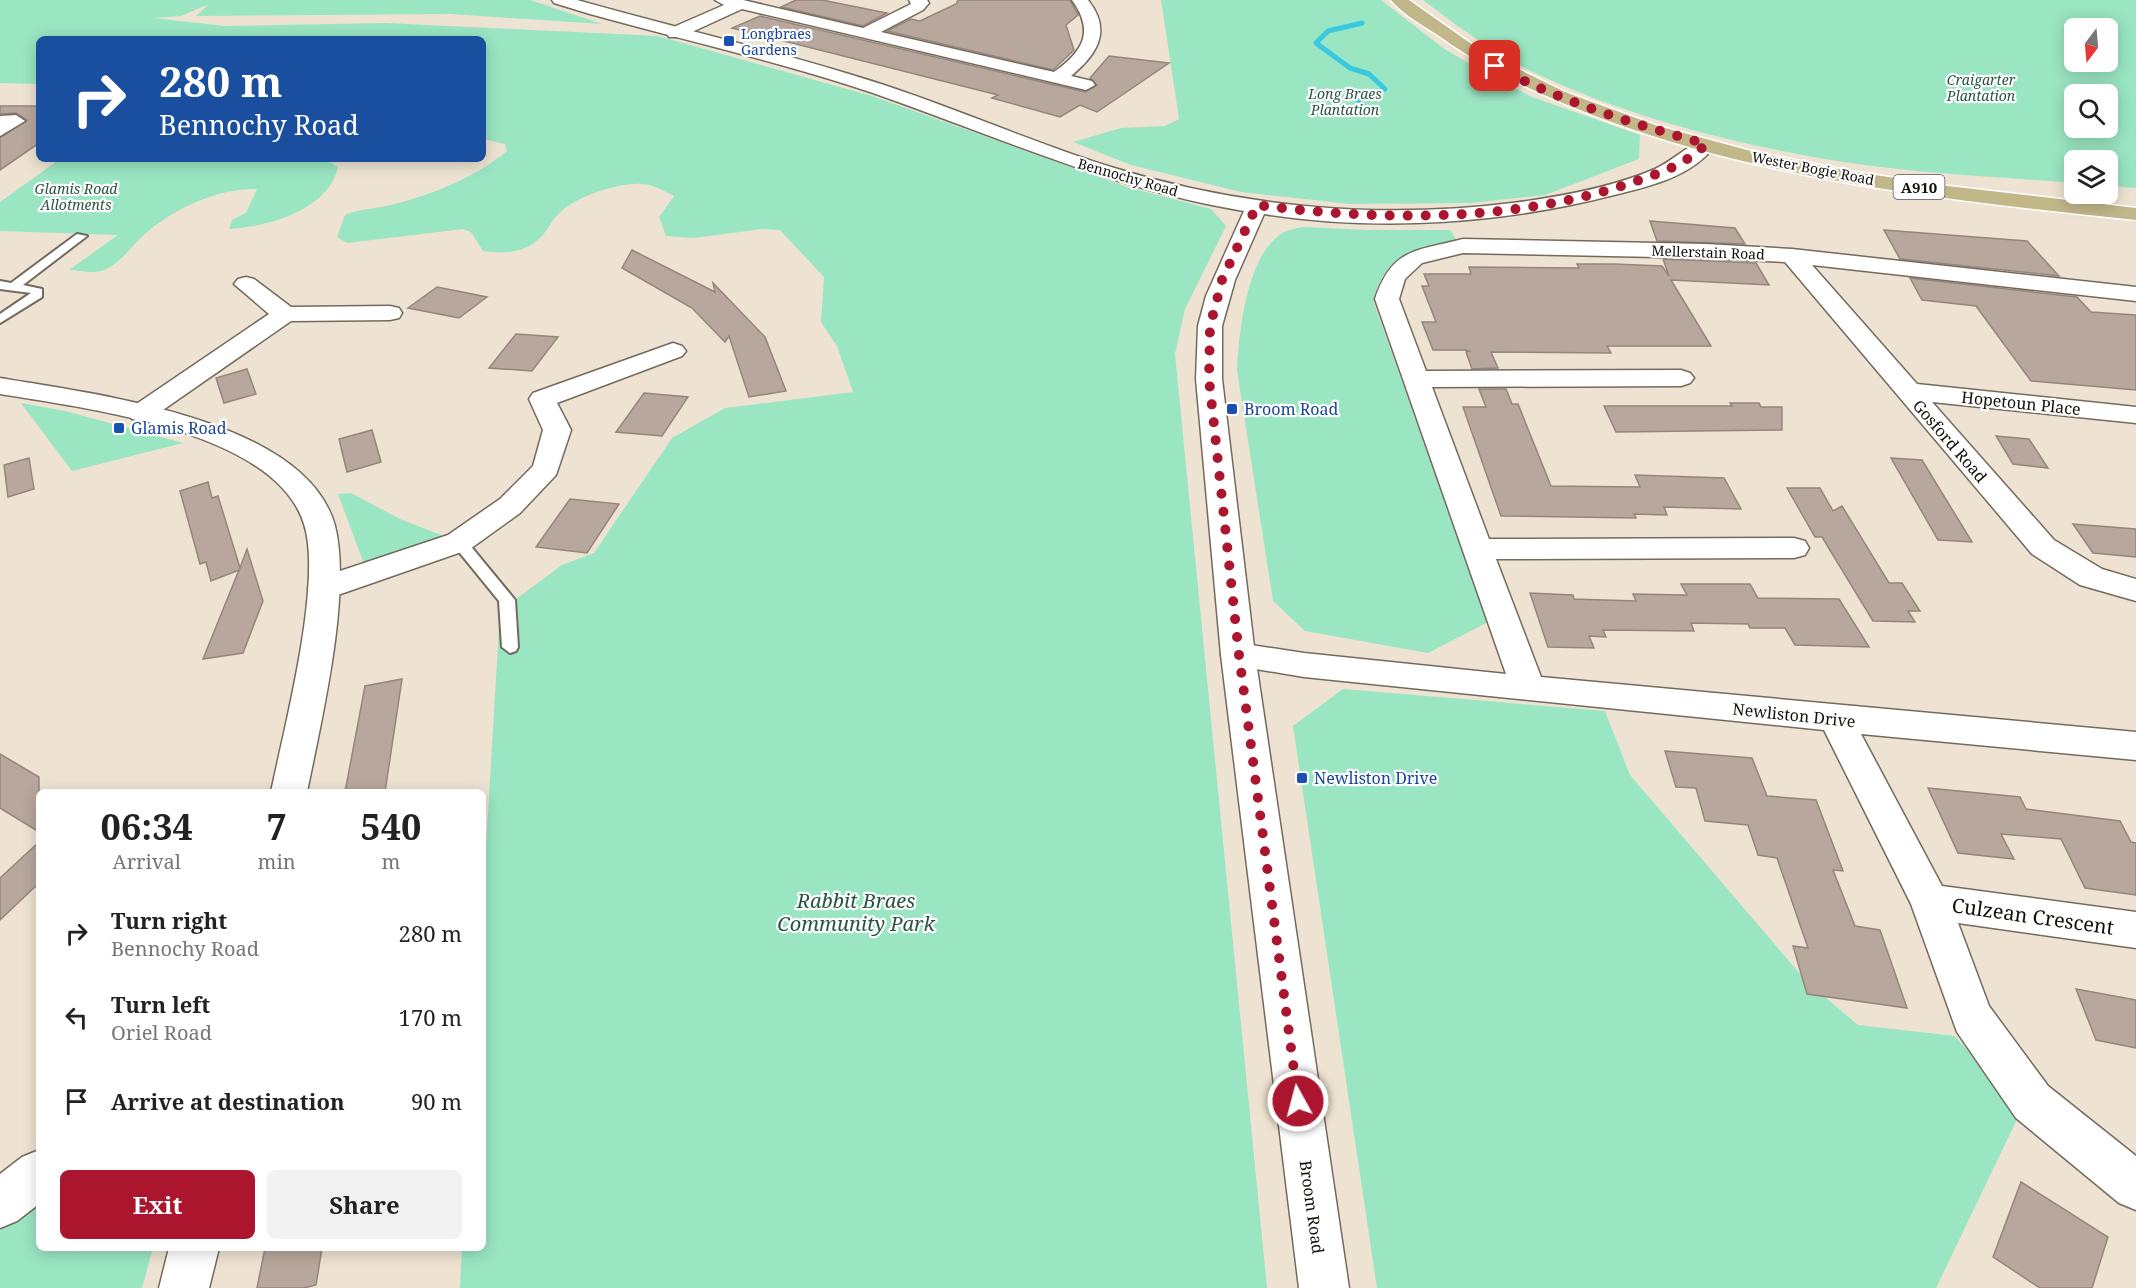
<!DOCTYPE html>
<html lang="en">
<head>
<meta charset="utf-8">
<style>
  :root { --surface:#fff; --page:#f2f2f2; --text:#222; --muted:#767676; --accent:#ab152e }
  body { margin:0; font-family:"Noto Serif",serif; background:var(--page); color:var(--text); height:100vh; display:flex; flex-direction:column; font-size:22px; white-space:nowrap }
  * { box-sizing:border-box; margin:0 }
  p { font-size:20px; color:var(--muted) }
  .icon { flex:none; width:33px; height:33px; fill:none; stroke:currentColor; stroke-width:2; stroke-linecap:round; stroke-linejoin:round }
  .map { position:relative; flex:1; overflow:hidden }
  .panel { position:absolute; left:36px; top:789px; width:450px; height:462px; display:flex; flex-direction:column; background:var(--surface); border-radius:9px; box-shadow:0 3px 15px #0003 }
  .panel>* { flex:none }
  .top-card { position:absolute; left:36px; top:36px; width:450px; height:126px; border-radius:9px; box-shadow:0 3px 15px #0003; background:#1a4fa0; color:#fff; overflow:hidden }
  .needle { width:39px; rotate:196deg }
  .fabs { position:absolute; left:2064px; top:18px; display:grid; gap:12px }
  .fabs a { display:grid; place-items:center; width:54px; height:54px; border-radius:9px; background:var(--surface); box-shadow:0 3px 15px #0003; font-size:30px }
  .pin { position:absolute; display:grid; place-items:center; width:51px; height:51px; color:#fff; margin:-26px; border-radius:12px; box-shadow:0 3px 9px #0006 }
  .me { position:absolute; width:66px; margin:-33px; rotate:353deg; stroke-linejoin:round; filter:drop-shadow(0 0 4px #0008) }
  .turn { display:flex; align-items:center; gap:21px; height:126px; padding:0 24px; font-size:27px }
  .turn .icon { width:78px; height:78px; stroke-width:2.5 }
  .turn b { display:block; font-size:42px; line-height:51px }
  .eta { display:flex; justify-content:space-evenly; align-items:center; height:102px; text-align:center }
  .eta b { font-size:36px; font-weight:700; line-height:42px }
  .button { display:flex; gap:12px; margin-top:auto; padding:12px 24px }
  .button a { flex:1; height:69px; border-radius:9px; background:var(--accent); color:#fff; font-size:24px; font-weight:700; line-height:69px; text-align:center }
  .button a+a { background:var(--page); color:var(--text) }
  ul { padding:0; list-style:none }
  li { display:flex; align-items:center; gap:18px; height:84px; padding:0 24px }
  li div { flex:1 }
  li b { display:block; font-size:22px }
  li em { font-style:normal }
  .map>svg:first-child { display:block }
  .green { fill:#9ae5c2; fill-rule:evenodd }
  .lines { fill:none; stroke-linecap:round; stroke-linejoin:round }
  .stream { stroke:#38c8df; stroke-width:5 }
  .building { fill:#b8a79c; stroke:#96857b; stroke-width:1.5 }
  .lane-casing { stroke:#746a5c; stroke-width:4 }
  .street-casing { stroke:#746a5c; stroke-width:3 }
  .secondary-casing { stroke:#746a5c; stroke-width:3 }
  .primary-casing { stroke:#fff; stroke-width:3 }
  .lane { fill:#fff; fill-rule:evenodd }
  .street { fill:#fff; fill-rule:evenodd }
  .secondary { fill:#fff; fill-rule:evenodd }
  .primary { fill:#c2b789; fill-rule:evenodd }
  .route { stroke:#ab152e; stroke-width:10; stroke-dasharray:0 18 }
  .transit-dot { fill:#1a4fb4; stroke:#fff; stroke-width:2 }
  .labels { text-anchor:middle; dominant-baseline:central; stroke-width:4.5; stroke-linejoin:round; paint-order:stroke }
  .far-transit-label { font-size:14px; fill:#164399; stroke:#fff; text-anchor:start }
  .far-park-label { font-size:14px; font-style:italic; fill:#275440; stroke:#fff }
  .far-street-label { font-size:14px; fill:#120f09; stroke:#fff }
  .shield { fill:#fff; stroke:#595753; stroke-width:1.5 }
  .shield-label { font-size:15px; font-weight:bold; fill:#120f09 }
  .street-label { font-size:16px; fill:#120f09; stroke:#fff }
  .transit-label { font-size:16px; fill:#164399; stroke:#fff; text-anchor:start }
  .near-park-label { font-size:20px; font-style:italic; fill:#275440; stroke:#fff }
  .near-street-label { font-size:20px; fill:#120f09; stroke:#fff }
</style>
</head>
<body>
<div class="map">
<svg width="2136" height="1288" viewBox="0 0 2136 1288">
  <rect width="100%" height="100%" fill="#eee3d2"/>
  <g class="green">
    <path d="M0,0H530L602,24L451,14L196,16L209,4L181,16L154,18L224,26L386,23L658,36L872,96L1127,187L1211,209L1226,226L1185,309L1175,354L1267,1288H460L462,1248H483V898L500,611L562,565L594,553L672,438L725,408L853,392L837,346L821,322L824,277L780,230L762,229L694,238L666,236L659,217L674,196C664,191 654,185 643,184C621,182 581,195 564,209C553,217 549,229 540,238C525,253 503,254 483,251L471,232L463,229L347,243L337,237L345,215C362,208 378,209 395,204C436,193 474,178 507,151L505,144L483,139V39H39V84L0,83Z"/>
    <polygon points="1161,0 1381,0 1443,48 1483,72 1532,97 1640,135 1639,159 1545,195 1471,203 1350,204 1241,192 1131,165 1073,142 1121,128 1165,126 1179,119"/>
    <path d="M1423,0H2136V188L2108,186V160H2074V183C2002,177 1928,174 1857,164C1751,148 1643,122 1546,78C1502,59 1461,29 1423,0ZM2074,28H2108V62H2074ZM2074,94H2108V128H2074Z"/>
    <path d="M60,159H325L338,167C329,210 267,227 229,229L232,220L246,213L257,189C219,188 177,207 147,232C132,244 121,265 101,271C93,274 78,270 69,270L118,235L0,231V202Z"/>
    <path d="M1303,227L1369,230H1450L1459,244C1419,251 1380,255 1374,303L1488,622L1428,653L1305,631L1273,601L1237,370C1239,332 1246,263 1277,237C1285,230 1293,229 1303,227Z"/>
    <polygon points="21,403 65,411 183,443 72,471"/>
    <polygon points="351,493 400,519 446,537 364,564 338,494"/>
    <polygon points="1343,689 1605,711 1630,775 1806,981 1858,1025 1955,1036 2021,1111 1936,1288 1377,1288 1293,726"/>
    <polygon points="39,1198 39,1248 153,1248 142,1288 0,1288 0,1222"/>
  </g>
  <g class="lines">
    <polyline class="stream" points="1362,23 1328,31 1316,43 1350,68 1369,74 1385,89 1357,100 1366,108 1365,112"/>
  </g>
  <g class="building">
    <polygon points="796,0 822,0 887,13 863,26 781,7"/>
    <polygon points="958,0 1070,0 1078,15 1066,25 1074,50 1053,70 887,31 911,19 920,21 956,4"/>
    <polygon points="760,16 1085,92 1097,85 1090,78 1109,56 1169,63 1097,112 1080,105 1060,117 992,98 998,95 732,28"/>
    <polygon points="0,106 39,106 39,143 0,170 0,138 27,120 16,113 0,114"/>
    <polygon points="1650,221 1735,228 1745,244 1657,241"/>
    <polygon points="1884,230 2027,241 2059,276 1900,259"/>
    <polygon points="632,250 715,292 713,283 765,337 786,391 749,397 729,336 725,342 692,308 622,268"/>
    <polygon points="1663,259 1756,263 1769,285 1671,280 1711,346 1607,346 1611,353 1491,352 1498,368 1472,369 1466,352 1469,351 1465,350 1433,350 1422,322 1436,322 1422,286 1429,286 1424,274 1471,274 1469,267 1579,268 1577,264 1614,264 1662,266 1669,276"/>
    <polygon points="1910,278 2077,297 2091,312 2136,315 2136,390 2031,381 1976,306 1922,300"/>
    <polygon points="437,287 487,297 459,318 408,308"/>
    <polygon points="516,334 558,337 532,371 489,368"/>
    <polygon points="247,369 256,394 224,403 216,378"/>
    <polygon points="1479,389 1506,389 1512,404 1518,404 1551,486 1640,487 1635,475 1724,478 1741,509 1664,507 1667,515 1634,514 1636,518 1501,516 1463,407 1486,407"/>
    <polygon points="644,393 688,397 662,436 616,432"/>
    <polygon points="1730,403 1759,403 1761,407 1782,407 1782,430 1616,432 1604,406 1732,406"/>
    <polygon points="372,430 381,462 347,472 339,439"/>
    <polygon points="1996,436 2029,439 2048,468 2013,464"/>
    <polygon points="29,458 34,489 8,497 4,465"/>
    <polygon points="1891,458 1922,460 1972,542 1938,540"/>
    <polygon points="208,482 212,498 218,496 240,568 247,549 263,601 243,653 203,659 239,570 211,581 206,562 200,564 180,491"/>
    <polygon points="1787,488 1820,488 1833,511 1842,506 1889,583 1902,583 1920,611 1908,611 1915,622 1873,621 1822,537 1815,537"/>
    <polygon points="570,499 619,504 587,553 536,547"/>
    <polygon points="2073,524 2136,529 2136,557 2093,553"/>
    <polygon points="1681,584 1750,584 1758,598 1839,599 1869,647 1795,645 1785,628 1750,628 1748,624 1691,623 1694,631 1603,630 1606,637 1589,636 1594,648 1548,647 1530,593 1573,595 1574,599 1636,601 1633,594 1687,595"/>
    <polygon points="402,679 385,792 345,792 365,686"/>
    <polygon points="1665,751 1752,758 1767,796 1816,800 1843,871 1833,870 1855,926 1880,930 1907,1008 1807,994 1793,946 1808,948 1777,858 1758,855 1748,825 1705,821 1696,788 1676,787"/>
    <polygon points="0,754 39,777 39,832 0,808"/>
    <polygon points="1928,788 2020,797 2026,809 2120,821 2131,842 2136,843 2136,895 2085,888 2061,839 2001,834 2014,859 1958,853"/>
    <polygon points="39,842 39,883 0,920 0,878"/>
    <polygon points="2076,989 2136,1000 2136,1048 2096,1040"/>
    <polygon points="2021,1182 2108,1237 2092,1288 2040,1288 1993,1257"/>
    <polygon points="265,1248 322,1248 316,1285 304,1288 257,1288"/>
  </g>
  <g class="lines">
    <defs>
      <g id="lane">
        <polygon points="77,234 87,236 23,285 42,289 42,297 0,323 0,314 31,293 0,289 0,281 11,283"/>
        <polygon points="459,537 464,538 515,600 518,647 516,651 510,653 502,647 499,601 451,542"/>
      </g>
      <g id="street">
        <path d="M715,0H743L863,28L911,4L909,0H927L929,3L923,10L881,32L1054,72C1083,51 1095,32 1072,0H1088C1112,30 1098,54 1071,76L1092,81L1095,85L1086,90L742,9L681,37H669L667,33L669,29L724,5Z"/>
        <polygon points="16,115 25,121 0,136 0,116"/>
        <path d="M1463,239L1706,244L1792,249L2136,287V301L1812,265L1917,384L2136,407V423L1932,402L2054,540L2102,569L2136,579V601L2080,585L2032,554L1785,262L1706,258L1463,253L1422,263L1405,279L1399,299L1426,371L1681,370L1690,373L1694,378L1690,383L1681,386L1432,387L1489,539L1794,538L1805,541L1809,548L1805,555L1794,558L1496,559L1541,677L2136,732V760L1861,734L1942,886L2136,912V948L1958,923L1989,1006L2048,1086L2136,1156V1210L2119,1203L2016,1118L1957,1032L1911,904L1824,730L1304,677L1226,664L1221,655L1226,646L1238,643L1304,653L1506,674L1375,299C1392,248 1416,251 1463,239Z"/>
        <polygon points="246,277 254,279 291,307 390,306 399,308 402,313 399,318 390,320 291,321 150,419 141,421 132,419 128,413 132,407 269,314 234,284 238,279"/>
        <polygon points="673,343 682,346 686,351 682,356 557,403 571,430 556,475 520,513 470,549 335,596 324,599 313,596 308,588 313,580 448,535 500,499 533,466 543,430 529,399 533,393"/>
        <polygon points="39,1150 39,1204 17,1221 0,1228 0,1174 22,1157"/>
      </g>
      <g id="secondary">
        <path d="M552,0H577C679,29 783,52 884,85C960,110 1034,143 1111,167C1240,207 1377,220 1512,203C1559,197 1611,188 1655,169C1671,162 1691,143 1705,139L1715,145C1694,176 1648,187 1614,195C1501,224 1380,232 1264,214L1235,280L1222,326V379L1255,655L1349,1288H1299L1221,655L1196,379L1198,326L1206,296L1244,211C1114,190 996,136 873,93C780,62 684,40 590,14L554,3Z"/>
        <path d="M0,378C93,394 306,418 335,526C352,593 321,722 307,792H271C284,729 323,582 304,524C275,430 83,408 0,394Z"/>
        <polygon points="169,1248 219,1248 209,1288 159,1288"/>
      </g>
      <path id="primary" d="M1391,0H1409L1480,50L1565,92L1658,126L1751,151L1849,171L1948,186L2136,208V220C1957,201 1773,182 1603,119C1547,98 1491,73 1442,38C1426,27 1403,15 1391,0Z"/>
    </defs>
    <use href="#lane" class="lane-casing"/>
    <use href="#street" class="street-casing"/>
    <use href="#secondary" class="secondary-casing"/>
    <use href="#primary" class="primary-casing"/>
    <use href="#lane" class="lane"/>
    <use href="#street" class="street"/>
    <use href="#secondary" class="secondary"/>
    <use href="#primary" class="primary"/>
  </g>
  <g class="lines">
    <path class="route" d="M1298,1101L1239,655L1209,379L1210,326L1218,296L1222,280L1257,205C1381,221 1514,223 1634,182C1660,173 1685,165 1706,144C1634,124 1561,102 1495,66"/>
  </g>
  <g class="transit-dot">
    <rect x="723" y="35" width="12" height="12" rx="3"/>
    <rect x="1226" y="403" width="12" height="12" rx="3"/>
    <rect x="113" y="422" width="12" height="12" rx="3"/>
    <rect x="1296" y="772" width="12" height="12" rx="3"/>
  </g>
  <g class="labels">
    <g class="far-transit-label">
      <text x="741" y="33">Longbraes<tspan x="741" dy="16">Gardens</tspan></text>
    </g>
    <g class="far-park-label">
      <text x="1981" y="79">Craigarter<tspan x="1981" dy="16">Plantation</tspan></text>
      <text x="1345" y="93">Long Braes<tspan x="1345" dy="16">Plantation</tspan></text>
      <text x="76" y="188">Glamis Road<tspan x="76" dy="16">Allotments</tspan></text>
    </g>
    <g class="far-street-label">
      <text transform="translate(1813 168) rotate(11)">Wester Bogie Road</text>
      <text transform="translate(1128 177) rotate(16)">Bennochy Road</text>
      <text transform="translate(1708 252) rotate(2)">Mellerstain Road</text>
    </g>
    <rect class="shield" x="1893.5" y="175" width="51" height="24" rx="4.5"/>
    <g class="shield-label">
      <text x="1919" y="187">A910</text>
    </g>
    <g class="street-label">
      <text transform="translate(2021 403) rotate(6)">Hopetoun Place</text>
      <text transform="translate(1950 441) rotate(49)">Gosford Road</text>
      <text transform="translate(1794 715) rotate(6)">Newliston Drive</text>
      <text transform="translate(1312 1207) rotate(82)">Broom Road</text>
    </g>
    <g class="transit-label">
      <text x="1244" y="409">Broom Road</text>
      <text x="131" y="428">Glamis Road</text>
      <text x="1314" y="778">Newliston Drive</text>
    </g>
    <g class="near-park-label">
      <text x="856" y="900">Rabbit Braes<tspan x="856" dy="23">Community Park</tspan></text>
    </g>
    <g class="near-street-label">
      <text transform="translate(2033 916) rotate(8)">Culzean Crescent</text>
    </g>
  </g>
</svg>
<div class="fabs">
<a><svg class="needle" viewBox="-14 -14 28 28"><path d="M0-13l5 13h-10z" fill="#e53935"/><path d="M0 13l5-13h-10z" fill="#767676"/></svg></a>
<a><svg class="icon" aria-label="search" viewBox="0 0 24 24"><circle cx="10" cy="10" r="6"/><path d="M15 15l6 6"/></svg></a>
<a><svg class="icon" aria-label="layers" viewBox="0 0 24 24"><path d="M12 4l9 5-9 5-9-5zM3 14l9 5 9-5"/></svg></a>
</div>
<div class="pin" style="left:1495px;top:66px;background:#d93025"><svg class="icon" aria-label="arrive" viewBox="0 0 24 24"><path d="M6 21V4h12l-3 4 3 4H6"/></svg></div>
<svg class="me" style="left:1298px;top:1101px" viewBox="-20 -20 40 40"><circle r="17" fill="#ab152e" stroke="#fff" stroke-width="3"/><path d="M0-11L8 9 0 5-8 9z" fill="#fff"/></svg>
<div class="top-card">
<div class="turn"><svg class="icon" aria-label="right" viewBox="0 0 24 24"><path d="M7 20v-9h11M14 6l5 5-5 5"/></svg><div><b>280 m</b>Bennochy Road</div></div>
</div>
<section class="panel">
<div class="eta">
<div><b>06:34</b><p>Arrival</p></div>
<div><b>7</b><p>min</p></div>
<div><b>540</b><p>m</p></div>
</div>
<ul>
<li><svg class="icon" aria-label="right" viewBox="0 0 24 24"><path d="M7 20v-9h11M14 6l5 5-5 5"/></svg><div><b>Turn right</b><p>Bennochy Road</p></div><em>280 m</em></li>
<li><svg class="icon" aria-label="left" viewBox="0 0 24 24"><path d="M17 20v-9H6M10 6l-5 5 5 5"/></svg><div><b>Turn left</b><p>Oriel Road</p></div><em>170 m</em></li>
<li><svg class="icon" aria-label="arrive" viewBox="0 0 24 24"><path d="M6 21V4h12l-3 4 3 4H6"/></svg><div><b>Arrive at destination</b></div><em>90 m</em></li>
</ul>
<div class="button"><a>Exit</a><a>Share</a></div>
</section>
</div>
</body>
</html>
